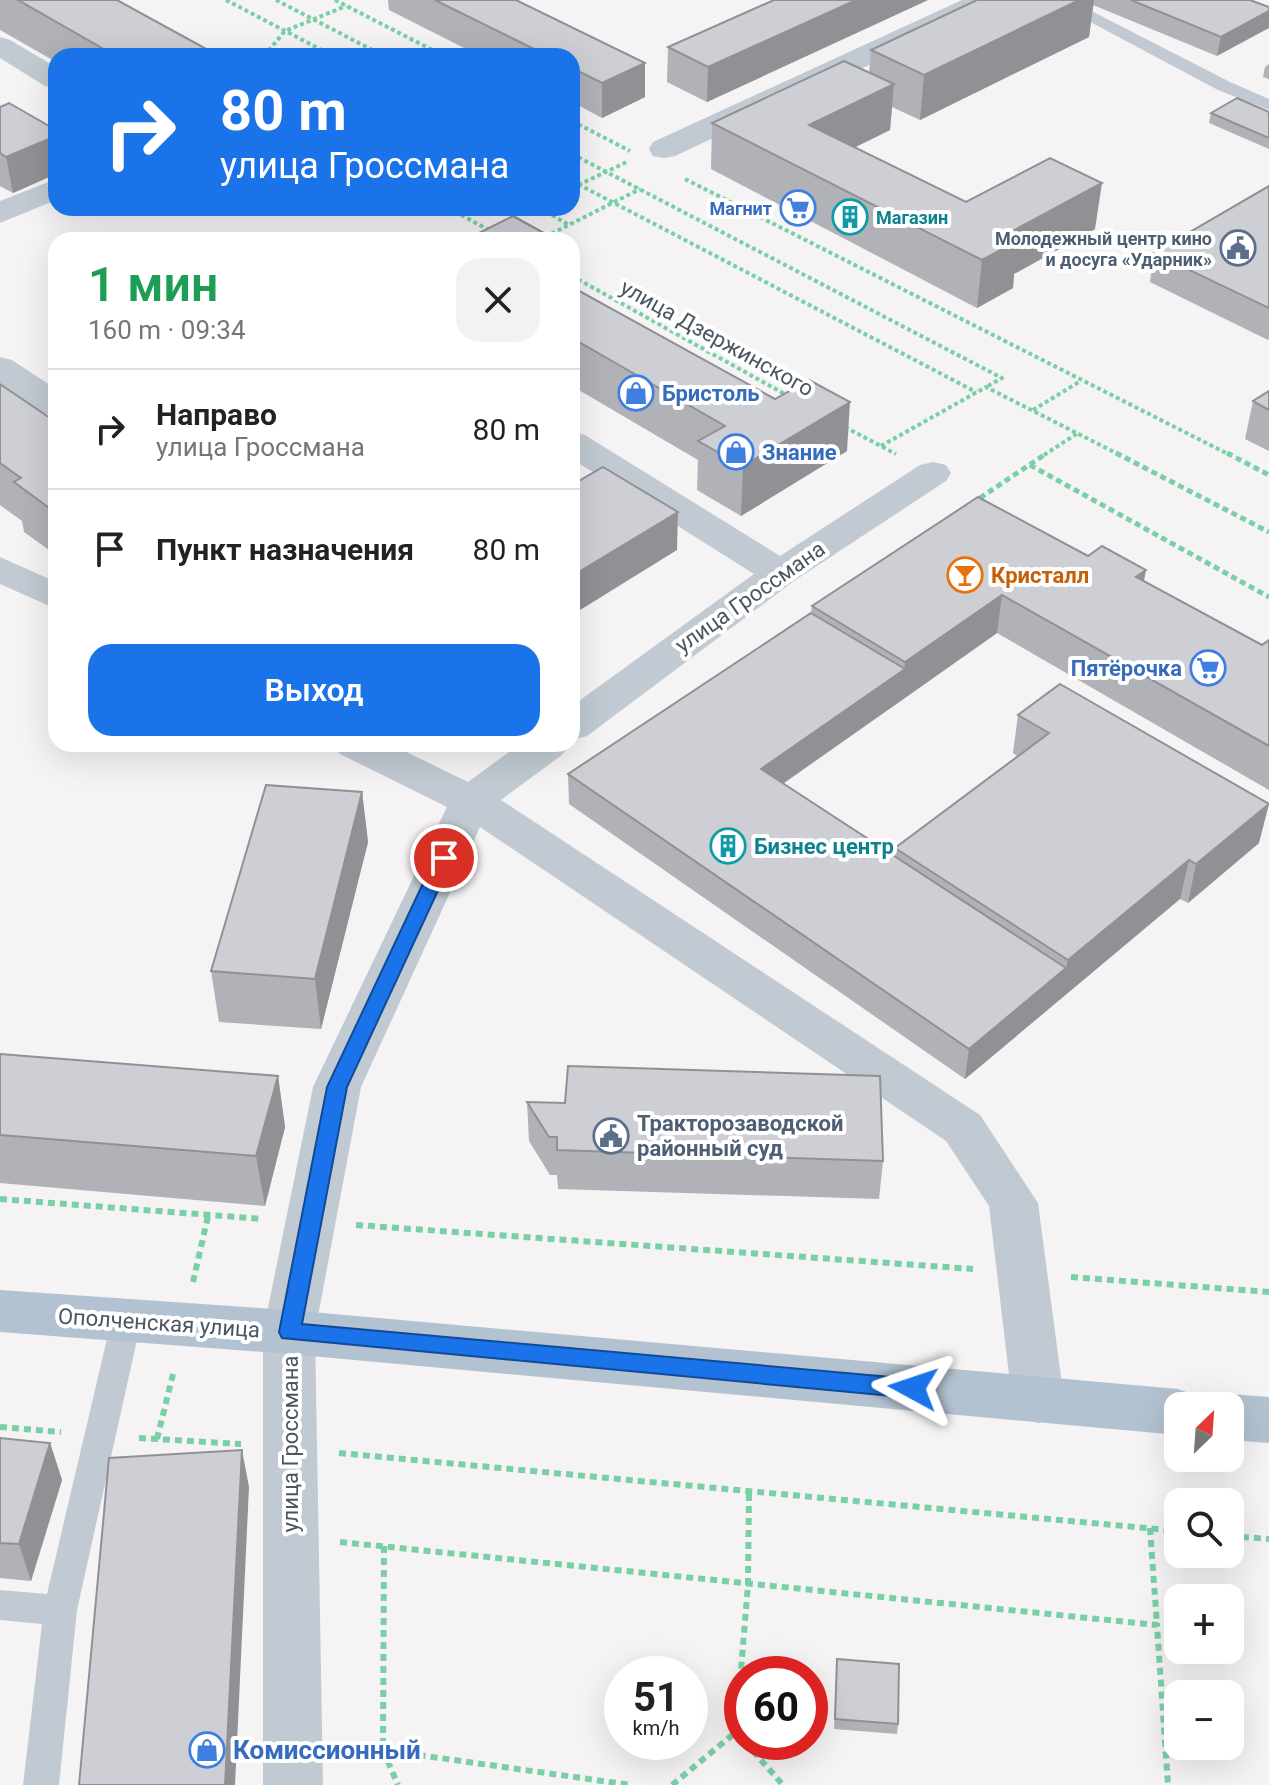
<!DOCTYPE html>
<html lang="ru">
<head>
<meta charset="utf-8">
<style>
  :root { --surface:#fff; --page:#f2f2f2; --text:#222; --muted:#767676; --line:#e0e0e0; --accent:#1a73e8 }
  body { margin:0; font-family:Roboto,sans-serif; background:var(--page); color:var(--text); height:100vh; display:flex; flex-direction:column; font-size:30px; white-space:nowrap }
  * { box-sizing:border-box; margin:0 }
  p { font-size:26px; color:var(--muted) }
  .icon { flex:none; width:44px; height:44px; fill:none; stroke:currentColor; stroke-width:2; stroke-linecap:round; stroke-linejoin:round }
  .map { position:relative; flex:1; overflow:hidden }
  .sheet { position:absolute; left:48px; top:232px; width:532px; height:520px; display:flex; flex-direction:column; background:var(--surface); border-radius:24px; box-shadow:0 8px 32px #0002 }
  .sheet>* { flex:none }
  .hud { position:absolute; left:48px; top:48px; width:532px; height:168px; border-radius:24px; box-shadow:0 8px 32px #0002; background:#1a73e8; color:#fff; overflow:hidden }
  .needle { width:52px; rotate:25deg }
  .tools { position:absolute; left:1164px; top:1392px; display:grid; gap:16px }
  .tools a { display:grid; place-items:center; width:80px; height:80px; border-radius:16px; background:var(--surface); box-shadow:0 8px 32px #0002; font-size:40px }
  .speed { position:absolute; left:604px; top:1656px; display:flex; gap:16px; font-size:40px; font-weight:700; text-align:center }
  .speed>* { display:grid; place-content:center; width:104px; height:104px; border-radius:50%; background:var(--surface); box-shadow:0 8px 32px #0002; line-height:1 }
  .speed small { font-size:20px; font-weight:400 }
  .speed .limit { border:12px solid #d22; background:#fff; color:#111 }
  .pin { position:absolute; display:grid; place-items:center; width:68px; height:68px; color:#fff; margin:-34px; border:4px solid #fff; border-radius:50%; box-shadow:0 2px 8px #0007 }
  .me { position:absolute; width:88px; margin:-44px; rotate:275deg; stroke-linejoin:round; filter:drop-shadow(0 0 6px #0008) }
  .turn { display:flex; align-items:center; gap:28px; height:168px; padding:0 40px; font-size:36px }
  .turn .icon { width:104px; height:104px; stroke-width:2.5 }
  .turn b { display:block; font-size:56px; line-height:68px }
  .round { display:grid; place-items:center; flex:none; width:84px; height:84px; border-radius:24px; background:var(--page) }
  .summary { display:flex; align-items:center; justify-content:space-between; height:136px; padding:0 40px }
  h1 { font-size:48px; font-weight:600; line-height:60px; color:#1e9e55 }
  .cta { display:flex; gap:16px; margin-top:auto; padding:16px 40px }
  .cta a { flex:1; height:92px; border-radius:24px; background:var(--accent); color:#fff; font-size:32px; font-weight:600; line-height:92px; text-align:center }
  ul { padding:0; list-style:none }
  li { display:flex; align-items:center; gap:24px; height:120px; padding:0 40px; border-top:2px solid var(--line) }
  li div { flex:1 }
  li b { display:block; font-size:30px }
  li em { font-style:normal }
  .map>svg:first-child { display:block }
  .lines { fill:none; stroke-linecap:round; stroke-linejoin:round }
  .path-far2 { stroke:#7ad0a6; stroke-width:4; stroke-dasharray:4 3; stroke-linecap:butt }
  .path-far1 { stroke:#7ad0a6; stroke-width:5; stroke-dasharray:6 4; stroke-linecap:butt }
  .path { stroke:#7ad0a6; stroke-width:6; stroke-dasharray:7 5; stroke-linecap:butt }
  .service { fill:#c1cad2; fill-rule:evenodd }
  .minor { fill:#c1cad2; fill-rule:evenodd }
  .primary { fill:#b3c2d1; fill-rule:evenodd }
  .wall { fill:#b0b2b7 }
  .shaded-wall { fill:#909195 }
  .building { fill:#cdcfd5; stroke:#909195; stroke-width:2 }
  .route { fill:#1a73e8; stroke:#114b97; stroke-width:2 }
  .labels { text-anchor:middle; dominant-baseline:central; stroke-width:8; stroke-linejoin:round; paint-order:stroke }
  .far-shop-label { font-size:18px; font-weight:bold; fill:#366cbe; stroke:#fff; text-anchor:end }
  .far-culture-label { font-size:18px; font-weight:bold; fill:#0d838f; stroke:#fff; text-anchor:start }
  .far-service-label { font-size:18px; font-weight:bold; fill:#4e5e75; stroke:#fff; text-anchor:end }
  .street-label { font-size:22px; fill:#4a5661; stroke:#fff }
  .shop-label { font-size:22px; font-weight:bold; fill:#366cbe; stroke:#fff; text-anchor:start }
  .food-label { font-size:22px; font-weight:bold; fill:#c56008; stroke:#fff; text-anchor:start }
  .culture-label { font-size:22px; font-weight:bold; fill:#0d838f; stroke:#fff; text-anchor:start }
  .service-label { font-size:22px; font-weight:bold; fill:#4e5e75; stroke:#fff; text-anchor:start }
  .near-shop-label { font-size:26px; font-weight:bold; fill:#366cbe; stroke:#fff; text-anchor:start }
</style>
</head>
<body>
<div class="map">
<svg width="1269" height="1785" viewBox="0 0 1269 1785">
  <rect width="100%" height="100%" fill="#f5f3f3"/>
  <g class="lines">
    <g class="path-far2">
      <polyline points="226,0 333,56"/>
      <polyline points="276,0 384,56"/>
      <polyline points="335,0 444,56"/>
      <polyline points="264,56 285,31 346,6"/>
      <polyline points="572,121 630,151"/>
      <polyline points="572,154 1002,378 986,387"/>
      <polyline points="685,179 1230,455"/>
      <polyline points="572,181 976,392"/>
      <polyline points="572,188 629,161"/>
      <polyline points="449,208 492,232"/>
      <polyline points="540,208 569,225"/>
      <polyline points="539,240 640,189"/>
      <polyline points="572,276 790,397"/>
      <polyline points="1033,410 1079,382"/>
      <polyline points="845,427 896,454"/>
      <polyline points="881,446 986,387 1120,455"/>
      <polyline points="1044,455 1078,433"/>
    </g>
    <g class="path-far1">
      <polyline points="1116,453 1269,532"/>
      <polyline points="1227,453 1269,475"/>
      <polyline points="1030,465 1269,597"/>
      <polyline points="980,498 1047,453"/>
    </g>
    <g class="path">
      <polyline points="0,1199 263,1219"/>
      <polyline points="356,1225 973,1269"/>
      <polyline points="1071,1277 1269,1292"/>
      <polyline points="193,1282 208,1216"/>
      <polyline points="0,1427 61,1432"/>
      <polyline points="139,1438 241,1444"/>
      <polyline points="157,1439 174,1370"/>
      <polyline points="339,1453 1178,1531"/>
      <polyline points="1150,1528 1157,1625"/>
      <polyline points="1230,1536 1269,1539"/>
      <polyline points="340,1542 1157,1625 1168,1785"/>
      <polyline points="384,1546 383,1750 398,1785"/>
      <polyline points="742,1738 736,1732 748,1584 749,1491"/>
      <polyline points="745,1742 783,1785"/>
      <polyline points="383,1750 631,1785"/>
      <polyline points="672,1785 736,1732"/>
    </g>
    <g class="service">
      <polygon points="1049,0 1070,0 1230,82 1269,99 1269,110 1218,90"/>
      <polygon points="126,1309 137,1313 141,1322 77,1610 59,1785 23,1785 42,1624 0,1620 0,1590 47,1594 111,1322 115,1313"/>
    </g>
    <g class="minor">
      <polygon points="962,0 999,0 995,6 675,156 664,158 653,156 649,149 653,142"/>
      <polygon points="0,37 10,40 56,67 56,89 45,86 0,58"/>
      <polygon points="56,179 56,200 0,223 0,201"/>
      <polygon points="0,357 12,360 56,389 56,416 43,413 0,383"/>
      <polygon points="572,432 585,435 780,556 920,465 933,462 946,465 951,473 946,481 794,581 587,736 572,740 572,706 754,574 572,459"/>
      <polygon points="0,557 56,582 56,609 0,584"/>
      <polygon points="334,744 390,744 468,782 520,744 569,744 563,754 501,800 980,1115 1038,1203 1064,1400 1057,1416 1038,1423 1019,1416 1012,1400 989,1206 946,1141 480,827 361,1087 315,1332 323,1785 263,1785 263,1332 313,1087 447,807 340,754"/>
    </g>
    <g class="primary">
      <polygon points="0,1290 289,1310 1178,1389 1197,1396 1202,1406 1178,1406 1178,1435 289,1354 0,1332"/>
      <polygon points="1230,1394 1269,1397 1269,1443 1230,1440 1230,1406 1209,1406 1211,1401"/>
    </g>
  </g>
  <g class="wall">
    <polygon points="0,0 117,0 219,56 56,56 56,62 0,30"/>
    <polygon points="388,0 516,0 645,63 645,97 602,118 572,102 572,56 480,56 389,10"/>
    <polygon points="774,0 928,0 707,102 667,82 668,47"/>
    <polygon points="977,0 1250,0 1217,56 1093,5 1089,37 920,120 892,107 890,130 855,147 966,202 1095,229 1014,274 1013,288 977,308 711,169 712,123 869,73 871,50"/>
    <polygon points="1269,64 1269,79 1263,77 1265,67"/>
    <polygon points="0,107 56,130 56,174 13,193 0,186"/>
    <polygon points="1269,112 1269,149 1209,123 1211,113"/>
    <polygon points="1269,186 1269,339 1268,340 1150,282 1154,253"/>
    <polygon points="572,287 847,451 741,516 697,490 698,460 572,386"/>
    <polygon points="0,384 56,422 56,555 24,532 22,521 0,505"/>
    <polygon points="1269,391 1269,451 1245,439 1253,401"/>
    <polygon points="1088,556 1144,582 1262,645 1269,640 1269,790 997,633 783,784 894,856 895,848 1017,756 1013,753 1018,715 1259,843 1188,903 1180,899 965,1079 569,804 568,774 811,613 812,606"/>
    <polygon points="362,792 368,842 321,1029 219,1022 211,971"/>
    <polygon points="0,1054 278,1076 285,1127 265,1206 0,1183"/>
    <polygon points="527,1102 883,1161 879,1199 558,1189 557,1175 550,1175 529,1141"/>
    <polygon points="0,1438 50,1443 62,1480 31,1581 0,1578"/>
    <polygon points="837,1659 898,1724 897,1734 834,1729"/>
  </g>
  <g class="shaded-wall">
    <polygon points="856,0 928,0 707,102 708,67"/>
    <polygon points="1079,0 1094,0 1089,37 920,120 924,75"/>
    <polygon points="1269,11 1269,28 1217,56 1221,37"/>
    <polygon points="645,63 645,97 602,118 602,83"/>
    <polygon points="894,84 890,130 807,171 809,125"/>
    <polygon points="56,136 56,174 13,193 6,157"/>
    <polygon points="1102,183 1095,229 1014,274 1013,288 977,308 982,260 1007,234"/>
    <polygon points="850,402 847,451 741,516 743,466"/>
    <polygon points="678,512 677,550 572,615 572,576"/>
    <polygon points="1146,570 1139,608 1136,577"/>
    <polygon points="1002,595 997,633 902,700 905,662"/>
    <polygon points="905,669 902,700 759,800 761,769"/>
    <polygon points="362,792 368,842 321,1029 315,979"/>
    <polygon points="1269,804 1259,843 1188,903 1196,864"/>
    <polygon points="1189,860 1180,899 965,1079 969,1049 1066,968 1068,960"/>
    <polygon points="278,1076 285,1127 265,1206 256,1156"/>
    <polygon points="50,1443 62,1480 31,1581 19,1544"/>
    <polygon points="242,1450 249,1487 235,1785 225,1785"/>
  </g>
  <g class="building">
    <polygon points="18,0 117,0 219,56 116,56"/>
    <polygon points="435,0 516,0 645,63 602,83 572,68 572,56 548,56"/>
    <polygon points="774,0 856,0 708,67 668,47"/>
    <polygon points="977,0 1079,0 924,75 871,50"/>
    <polygon points="1131,0 1250,0 1269,7 1269,11 1221,37"/>
    <polygon points="844,61 894,84 809,125 966,202 1050,158 1102,183 1007,234 1019,240 982,260 712,123"/>
    <polygon points="1237,98 1269,112 1269,138 1211,113"/>
    <polygon points="9,103 56,130 56,136 6,157 0,153 0,107"/>
    <polygon points="1269,186 1269,308 1154,253"/>
    <polygon points="513,216 553,238 549,240 465,240"/>
    <polygon points="572,287 775,399 809,380 850,402 743,466 698,441 725,426 572,338"/>
    <polygon points="0,384 56,422 56,513 14,482 21,478 0,463"/>
    <polygon points="1269,391 1269,410 1253,401"/>
    <polygon points="603,467 678,512 572,576 572,485"/>
    <polygon points="978,497 1088,556 1102,546 1146,570 1136,577 1262,645 1269,640 1269,746 1002,595 905,662 812,606"/>
    <polygon points="811,613 905,669 761,769 1066,968 969,1049 568,774"/>
    <polygon points="1060,684 1269,804 1196,864 1189,860 1068,960 895,848 1049,733 1018,715"/>
    <polygon points="266,785 362,792 315,979 211,971"/>
    <polygon points="0,1054 278,1076 256,1156 0,1135"/>
    <polygon points="568,1066 880,1076 883,1161 557,1150 557,1137 549,1137 527,1102 565,1103"/>
    <polygon points="0,1438 50,1443 19,1544 0,1543"/>
    <polygon points="242,1450 225,1785 79,1785 109,1458"/>
    <polygon points="837,1659 899,1664 898,1724 835,1719"/>
  </g>
  <polygon class="route" points="444,852 453,858 347,1087 302,1324 913,1379 921,1382 924,1388 921,1395 913,1398 282,1338 279,1332 327,1087 435,858"/>
  <defs>
    <symbol id="supermarket-ring" viewBox="-11 -11 22 22"><circle r="9.5" fill="#fff" stroke="#3f7fe0" stroke-width="1.5"/><path d="M-6-5.5h2.5l.6 2H6L4.5 2H-2.5L-4.4-4H-6ZM-1.5 3.2a1.3 1.3 0 1 0 .1 0ZM3 3.2a1.3 1.3 0 1 0 .1 0Z" fill="#3f7fe0"/></symbol>
    <symbol id="building-ring" viewBox="-11 -11 22 22"><circle r="9.5" fill="#fff" stroke="#0f9aa8" stroke-width="1.5"/><path d="M-4-6H4V6H1V3H-1V6H-4ZM-2.5-4.3h1.7v1.8h-1.7ZM.8-4.3h1.7v1.8H.8ZM-2.5-1h1.7V.8h-1.7ZM.8-1h1.7V.8H.8Z" fill="#0f9aa8"/></symbol>
    <symbol id="civic-ring" viewBox="-11 -11 22 22"><circle r="9.5" fill="#fff" stroke="#5c6f8a" stroke-width="1.5"/><path d="M-.6-6.5H3V-4.5H.6V-3L4-1V1h2V6H-6V1h2V-1L-.6-3ZM-1.2 2.5V6h2.4V2.5Z" fill="#5c6f8a"/></symbol>
    <symbol id="shop-ring" viewBox="-11 -11 22 22"><circle r="9.5" fill="#fff" stroke="#3f7fe0" stroke-width="1.5"/><path d="M-5-2.5h2.3a2.7 3.5 0 0 1 5.4 0H5L5.5 6h-11ZM-1.5-2.5h3a1.5 2.3 0 0 0-3 0Z" fill="#3f7fe0"/></symbol>
    <symbol id="bar-ring" viewBox="-11 -11 22 22"><circle r="9.5" fill="#fff" stroke="#e8710a" stroke-width="1.5"/><path d="M-6-5H6L.8 .8V4.5H3.5V6h-7V4.5H-.8V.8Z" fill="#e8710a"/></symbol>
  </defs>
  <g fill-rule="evenodd">
    <use href="#supermarket-ring" x="778" y="188" width="40" height="40"/>
    <use href="#building-ring" x="830" y="197" width="40" height="40"/>
    <use href="#civic-ring" x="1218" y="228" width="40" height="40"/>
    <use href="#shop-ring" x="616" y="373" width="40" height="40"/>
    <use href="#shop-ring" x="716" y="432" width="40" height="40"/>
    <use href="#bar-ring" x="945" y="555" width="40" height="40"/>
    <use href="#supermarket-ring" x="1188" y="648" width="40" height="40"/>
    <use href="#building-ring" x="708" y="826" width="40" height="40"/>
    <use href="#civic-ring" x="591" y="1116" width="40" height="40"/>
    <use href="#shop-ring" x="187" y="1730" width="40" height="40"/>
  </g>
  <g class="labels">
    <g class="far-shop-label">
      <text x="772" y="208">Магнит</text>
    </g>
    <g class="far-culture-label">
      <text x="876" y="217">Магазин</text>
    </g>
    <g class="far-service-label">
      <text x="1212" y="238">Молодежный центр кино<tspan x="1212" dy="21">и досуга «Ударник»</tspan></text>
    </g>
    <g class="street-label">
      <text transform="translate(717 338) rotate(29)">улица Дзержинского</text>
      <text transform="translate(750 597) rotate(-35)">улица Гроссмана</text>
      <text transform="translate(159 1323) rotate(4)">Ополченская улица</text>
      <text transform="translate(290 1444) rotate(-90)">улица Гроссмана</text>
    </g>
    <g class="shop-label">
      <text x="662" y="393">Бристоль</text>
      <text x="762" y="452">Знание</text>
      <text x="1182" y="668" text-anchor="end">Пятёрочка</text>
    </g>
    <g class="food-label">
      <text x="991" y="575">Кристалл</text>
    </g>
    <g class="culture-label">
      <text x="754" y="846">Бизнес центр</text>
    </g>
    <g class="service-label">
      <text x="637" y="1123">Тракторозаводской<tspan x="637" dy="25">районный суд</tspan></text>
    </g>
    <g class="near-shop-label">
      <text x="233" y="1750">Комиссионный</text>
    </g>
  </g>
</svg>
<div class="tools">
<a><svg class="needle" viewBox="-14 -14 28 28"><path d="M0-13l5 13h-10z" fill="#e53935"/><path d="M0 13l5-13h-10z" fill="#767676"/></svg></a>
<a><svg class="icon" aria-label="search" viewBox="0 0 24 24"><circle cx="10" cy="10" r="6"/><path d="M15 15l6 6"/></svg></a>
<a>+</a>
<a>−</a>
</div>
<div class="speed"><div>51<small>km/h</small></div><div class="limit">60</div></div>
<div class="pin" style="left:444px;top:858px;background:#d93025"><svg class="icon" aria-label="arrive" viewBox="0 0 24 24"><path d="M6 21V4h12l-3 4 3 4H6"/></svg></div>
<svg class="me" style="left:913px;top:1388px" viewBox="-20 -20 40 40"><path d="M0-17L14 15 0 8-14 15z" fill="#1a73e8" stroke="#fff" stroke-width="4"/></svg>
<div class="hud">
<div class="turn"><svg class="icon" aria-label="right" viewBox="0 0 24 24"><path d="M7 20v-9h11M14 6l5 5-5 5"/></svg><div><b>80 m</b>улица Гроссмана</div></div>
</div>
<section class="sheet">
<div class="summary"><div><h1>1 мин</h1><p>160 m · 09:34</p></div><a class="round"><svg class="icon" aria-label="close" viewBox="0 0 24 24"><path d="M6 6l12 12M18 6L6 18"/></svg></a></div>
<ul>
<li><svg class="icon" aria-label="right" viewBox="0 0 24 24"><path d="M7 20v-9h11M14 6l5 5-5 5"/></svg><div><b>Направо</b><p>улица Гроссмана</p></div><em>80 m</em></li>
<li><svg class="icon" aria-label="arrive" viewBox="0 0 24 24"><path d="M6 21V4h12l-3 4 3 4H6"/></svg><div><b>Пункт назначения</b></div><em>80 m</em></li>
</ul>
<div class="cta"><a>Выход</a></div>
</section>
</div>
</body>
</html>
